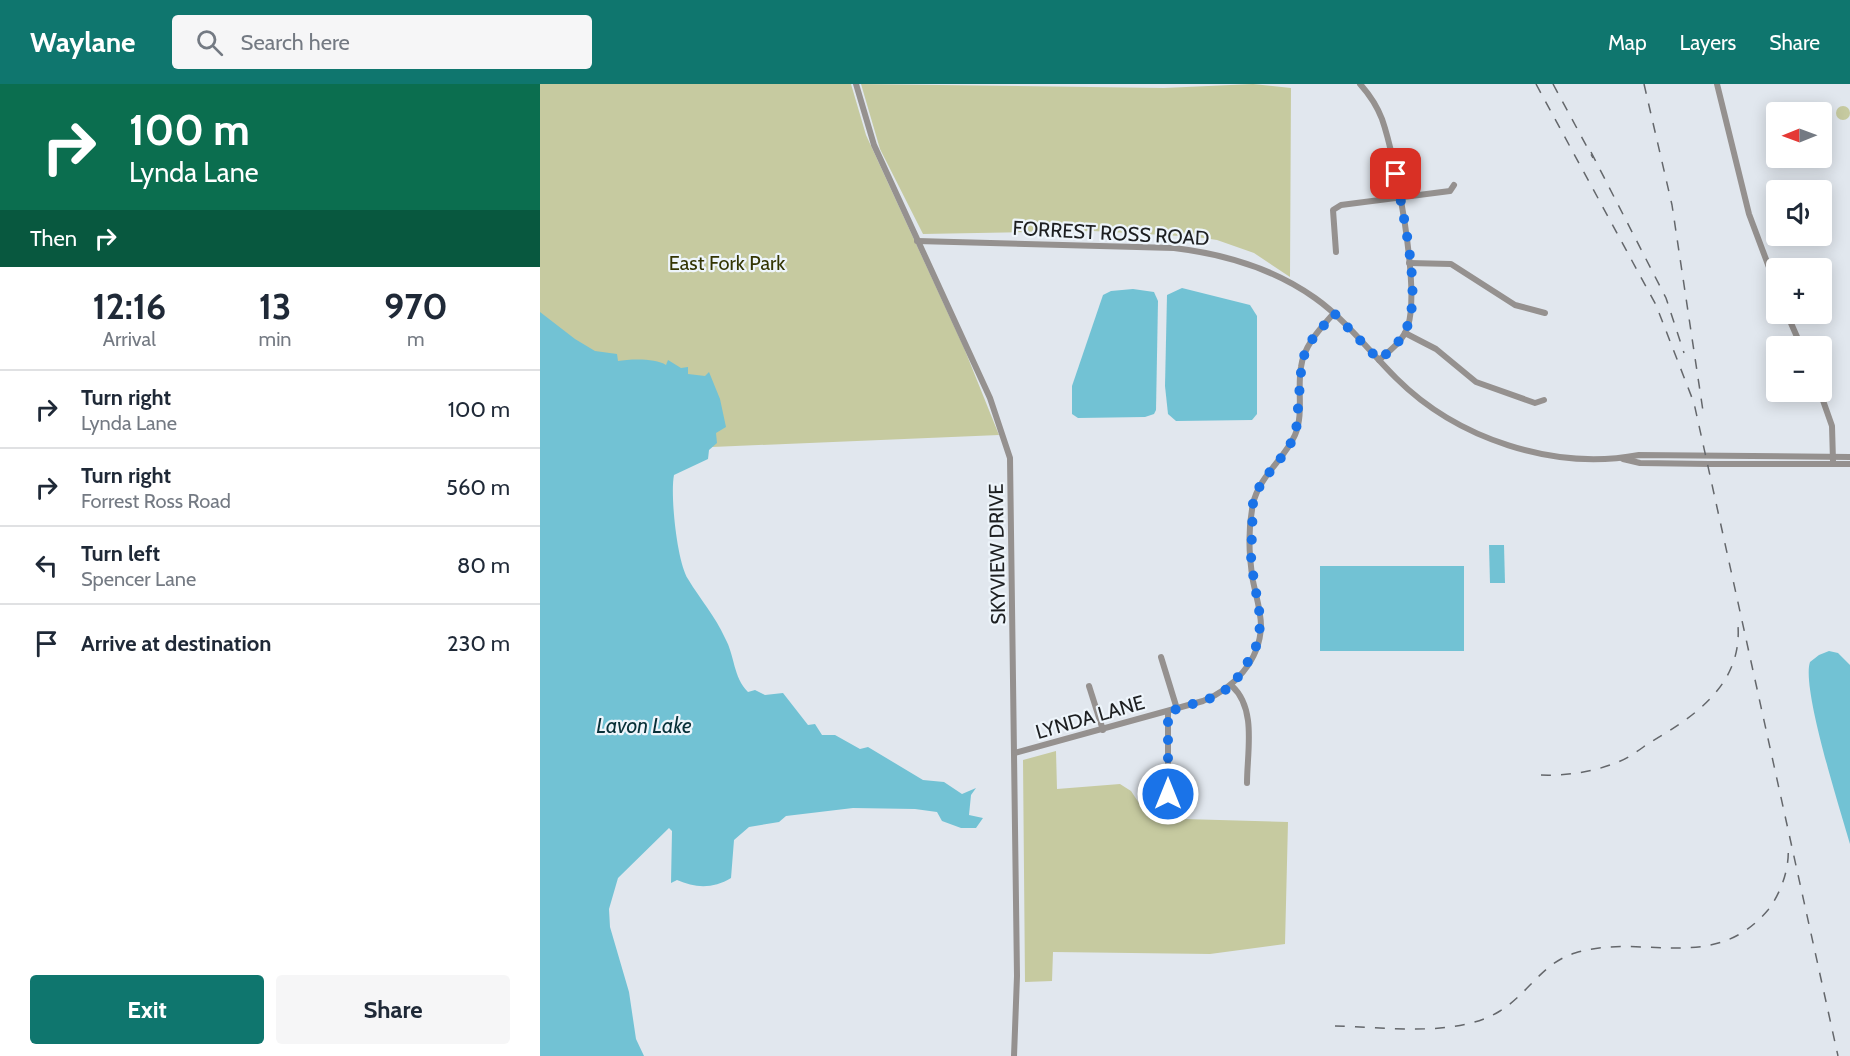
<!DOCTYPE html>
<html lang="en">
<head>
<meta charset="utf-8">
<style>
  :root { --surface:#fff; --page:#f6f6f7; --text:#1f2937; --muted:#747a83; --line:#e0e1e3; --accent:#0f766e }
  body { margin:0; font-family:Cabin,sans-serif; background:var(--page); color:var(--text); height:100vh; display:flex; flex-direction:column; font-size:22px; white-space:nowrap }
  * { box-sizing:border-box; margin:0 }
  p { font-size:20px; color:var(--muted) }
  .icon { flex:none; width:33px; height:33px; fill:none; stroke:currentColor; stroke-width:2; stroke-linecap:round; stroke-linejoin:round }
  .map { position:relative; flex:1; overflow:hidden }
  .side { display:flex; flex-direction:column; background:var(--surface); width:540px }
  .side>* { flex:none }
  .hud { background:#0b6e4f; color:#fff; overflow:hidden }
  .needle { width:39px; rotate:269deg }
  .tools { position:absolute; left:1226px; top:18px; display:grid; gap:12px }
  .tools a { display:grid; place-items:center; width:66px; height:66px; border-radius:6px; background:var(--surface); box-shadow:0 3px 15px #0003; font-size:30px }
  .pin { position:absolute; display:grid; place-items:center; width:51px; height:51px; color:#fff; margin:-26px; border-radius:12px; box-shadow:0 3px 9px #0006 }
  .me { position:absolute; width:66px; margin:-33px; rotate:0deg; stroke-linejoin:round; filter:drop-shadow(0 0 4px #0008) }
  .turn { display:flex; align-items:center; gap:21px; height:126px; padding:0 30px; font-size:27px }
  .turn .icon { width:78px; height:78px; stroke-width:2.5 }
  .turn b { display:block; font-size:42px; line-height:51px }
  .then { display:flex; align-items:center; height:57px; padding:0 30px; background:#0003; gap:12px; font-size:22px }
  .eta { display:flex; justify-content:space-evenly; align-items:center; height:102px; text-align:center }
  .eta b { font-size:36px; font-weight:700; line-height:42px }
  .button { display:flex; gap:12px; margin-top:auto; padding:12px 30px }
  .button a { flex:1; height:69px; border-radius:6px; background:var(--accent); color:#fff; font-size:24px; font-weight:700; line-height:69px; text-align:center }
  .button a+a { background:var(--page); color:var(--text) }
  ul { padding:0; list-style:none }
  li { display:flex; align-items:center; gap:18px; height:78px; padding:0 30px; border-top:2px solid var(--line) }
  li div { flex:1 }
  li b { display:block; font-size:22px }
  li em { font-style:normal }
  header { display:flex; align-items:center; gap:36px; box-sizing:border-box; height:84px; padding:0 30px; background:var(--accent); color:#fff }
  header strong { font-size:28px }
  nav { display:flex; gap:33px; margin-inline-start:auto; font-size:21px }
  .search { width:420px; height:54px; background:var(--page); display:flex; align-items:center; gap:15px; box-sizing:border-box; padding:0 21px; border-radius:6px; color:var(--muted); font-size:22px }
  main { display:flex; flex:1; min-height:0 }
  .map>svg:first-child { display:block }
  .green { fill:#c6caa0 }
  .water { fill:#72c2d4 }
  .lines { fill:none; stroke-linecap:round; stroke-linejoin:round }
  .minor { stroke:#95918f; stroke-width:6 }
  .rail { stroke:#64676b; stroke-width:1.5; stroke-dasharray:10 10; stroke-linecap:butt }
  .route { stroke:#1a73e8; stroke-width:10; stroke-dasharray:0 18 }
  .labels { text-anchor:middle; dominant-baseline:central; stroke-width:4.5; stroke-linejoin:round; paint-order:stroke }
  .street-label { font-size:20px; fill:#1d1f21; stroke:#eef5fb }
  .park-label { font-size:20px; fill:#333503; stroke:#eef5fb }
  .water-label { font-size:21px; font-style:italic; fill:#073038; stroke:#eef5fb }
</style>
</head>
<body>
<header>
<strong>Waylane</strong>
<div class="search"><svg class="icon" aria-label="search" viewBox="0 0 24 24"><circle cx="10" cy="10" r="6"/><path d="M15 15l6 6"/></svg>Search here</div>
<nav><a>Map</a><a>Layers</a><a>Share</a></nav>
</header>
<main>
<section class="side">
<div class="hud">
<div class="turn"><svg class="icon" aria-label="right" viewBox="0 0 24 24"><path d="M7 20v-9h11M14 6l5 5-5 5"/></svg><div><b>100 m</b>Lynda Lane</div></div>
<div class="then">Then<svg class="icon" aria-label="right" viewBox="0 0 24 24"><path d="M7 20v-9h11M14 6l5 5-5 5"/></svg></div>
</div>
<div class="eta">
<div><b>12:16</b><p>Arrival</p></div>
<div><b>13</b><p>min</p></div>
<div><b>970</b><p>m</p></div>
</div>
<ul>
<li><svg class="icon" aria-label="right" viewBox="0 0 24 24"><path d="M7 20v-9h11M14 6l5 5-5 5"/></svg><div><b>Turn right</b><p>Lynda Lane</p></div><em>100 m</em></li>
<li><svg class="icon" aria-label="right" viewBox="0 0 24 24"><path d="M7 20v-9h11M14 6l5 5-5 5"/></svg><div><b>Turn right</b><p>Forrest Ross Road</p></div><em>560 m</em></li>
<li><svg class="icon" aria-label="left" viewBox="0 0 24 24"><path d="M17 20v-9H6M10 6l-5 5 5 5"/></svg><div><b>Turn left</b><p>Spencer Lane</p></div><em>80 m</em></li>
<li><svg class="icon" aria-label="arrive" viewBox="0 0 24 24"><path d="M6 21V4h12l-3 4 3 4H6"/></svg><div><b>Arrive at destination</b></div><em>230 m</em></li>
</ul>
<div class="button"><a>Exit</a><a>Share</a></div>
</section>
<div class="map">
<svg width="1310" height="972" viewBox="0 0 1310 972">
  <rect width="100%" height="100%" fill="#e1e7ee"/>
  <g class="green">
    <polygon points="0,0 311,0 326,51 424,264 459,351 149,364 0,282"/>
    <polygon points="321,0 624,4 713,0 751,4 750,193 714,169 677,156 657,153 553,147 383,150 340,65"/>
    <circle cx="1303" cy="29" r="7"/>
    <polygon points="516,667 517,705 580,700 591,707 609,734 748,738 745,860 670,870 513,868 512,897 485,898 483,676"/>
  </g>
  <g class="water">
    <polygon points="642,204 710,221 717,232 717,330 712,336 636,337 628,330 625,302 627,211"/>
    <polygon points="593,205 614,208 618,217 616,326 614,330 605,333 538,334 532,330 532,302 563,211 571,207"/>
    <path d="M0,228L35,255L55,267L77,270L78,277C90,275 116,274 126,281L128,276L141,284L148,283V290L165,292L169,288L180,315L186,343L176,349L177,359L169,366L168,375L134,391C130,411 137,478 148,495C160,515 175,532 185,554C195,572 193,593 208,608L215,606L225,611L243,609L268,641L275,640L282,651H295L320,665L328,663L383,696L404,698L422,710L436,704L431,711L429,731L443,734L436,744H421L402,737L397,728L375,725L313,724L246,732L239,738L209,743L194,756L191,794C173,805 155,804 137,796L131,799L132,747L129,744L78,794L69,825L70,843L89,908L96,955L104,972H0Z"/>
    <polygon points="949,461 964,461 965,499 950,499"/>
    <rect x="780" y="482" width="144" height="85"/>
    <path d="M1289,567L1298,569L1310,581V760C1301,728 1261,604 1270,578L1279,571Z"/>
  </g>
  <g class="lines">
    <g class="minor">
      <polyline points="316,0 334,61 450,314 470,374 477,892 474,972"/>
      <path d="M820,0C829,10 837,22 842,35C856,75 880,203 868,242C863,257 851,266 839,276"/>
      <polyline points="1177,0 1209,130 1236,202"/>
      <path d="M377,157L634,164C684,170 733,184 775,214C806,236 829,267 856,294C917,355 1014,387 1099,371L1310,373"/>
      <polyline points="796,168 793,126 801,121 910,107 914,101"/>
      <polyline points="869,179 911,180 975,221 1005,229"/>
      <polyline points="1247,230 1261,262"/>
      <polyline points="865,249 896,265 936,298 995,319 1004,316"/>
      <polyline points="1280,308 1292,342 1293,377"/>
      <polyline points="1083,375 1100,379 1169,380 1310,380"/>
      <polyline points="621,573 637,625"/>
      <polyline points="549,602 563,646"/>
      <path d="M692,602C717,625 707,668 707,699"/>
      <path d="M475,669L663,617C693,605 720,577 721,542C721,527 716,512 713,497C709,473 708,444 713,420C719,392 744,376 755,351C764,330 757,305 761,283C764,261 780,245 794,229"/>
      <polyline points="628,710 628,628"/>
    </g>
    <g class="rail">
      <polyline points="996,0 1116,221 1154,319 1298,972"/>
      <polyline points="1013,0 1053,74"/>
      <polyline points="1104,0 1132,121 1163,327"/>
      <polyline points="1051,68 1126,214 1144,269"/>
      <path d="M1001,691C1026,692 1054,688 1078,678C1089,674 1099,666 1109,659C1154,633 1202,601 1198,542"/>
      <path d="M795,942C844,943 917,954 960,927C988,910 1002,879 1035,869C1103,848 1173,891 1228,826C1241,809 1250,784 1248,762"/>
    </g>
  </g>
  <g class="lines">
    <path class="route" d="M628,710V628L671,614L692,602L715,567L721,538L711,478L713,419L721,399L748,365L756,348L762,276L771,257L794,229L839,276C850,267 860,259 866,245C883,212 862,129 856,90"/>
  </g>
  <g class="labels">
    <g class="street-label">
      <text transform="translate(571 149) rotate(3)">FORREST ROSS ROAD</text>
      <text transform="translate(457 470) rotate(-91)">SKYVIEW DRIVE</text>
      <text transform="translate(550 633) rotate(-16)">LYNDA LANE</text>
    </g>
    <g class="park-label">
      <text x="187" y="179">East Fork Park</text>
    </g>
    <g class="water-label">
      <text x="104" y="641">Lavon Lake</text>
    </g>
  </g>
</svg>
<div class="tools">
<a><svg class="needle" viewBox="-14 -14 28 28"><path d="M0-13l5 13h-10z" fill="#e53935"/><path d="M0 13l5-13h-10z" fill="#747a83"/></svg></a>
<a><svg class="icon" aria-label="sound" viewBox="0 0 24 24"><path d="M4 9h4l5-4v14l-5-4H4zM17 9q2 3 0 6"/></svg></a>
<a>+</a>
<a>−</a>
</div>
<div class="pin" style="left:856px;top:90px;background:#d93025"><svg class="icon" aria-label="arrive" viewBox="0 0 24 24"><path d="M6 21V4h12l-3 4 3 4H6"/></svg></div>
<svg class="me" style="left:628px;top:710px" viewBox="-20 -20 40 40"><circle r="17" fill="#1a73e8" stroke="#fff" stroke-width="3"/><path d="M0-11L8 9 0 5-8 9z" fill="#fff"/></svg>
</div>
</main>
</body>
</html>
